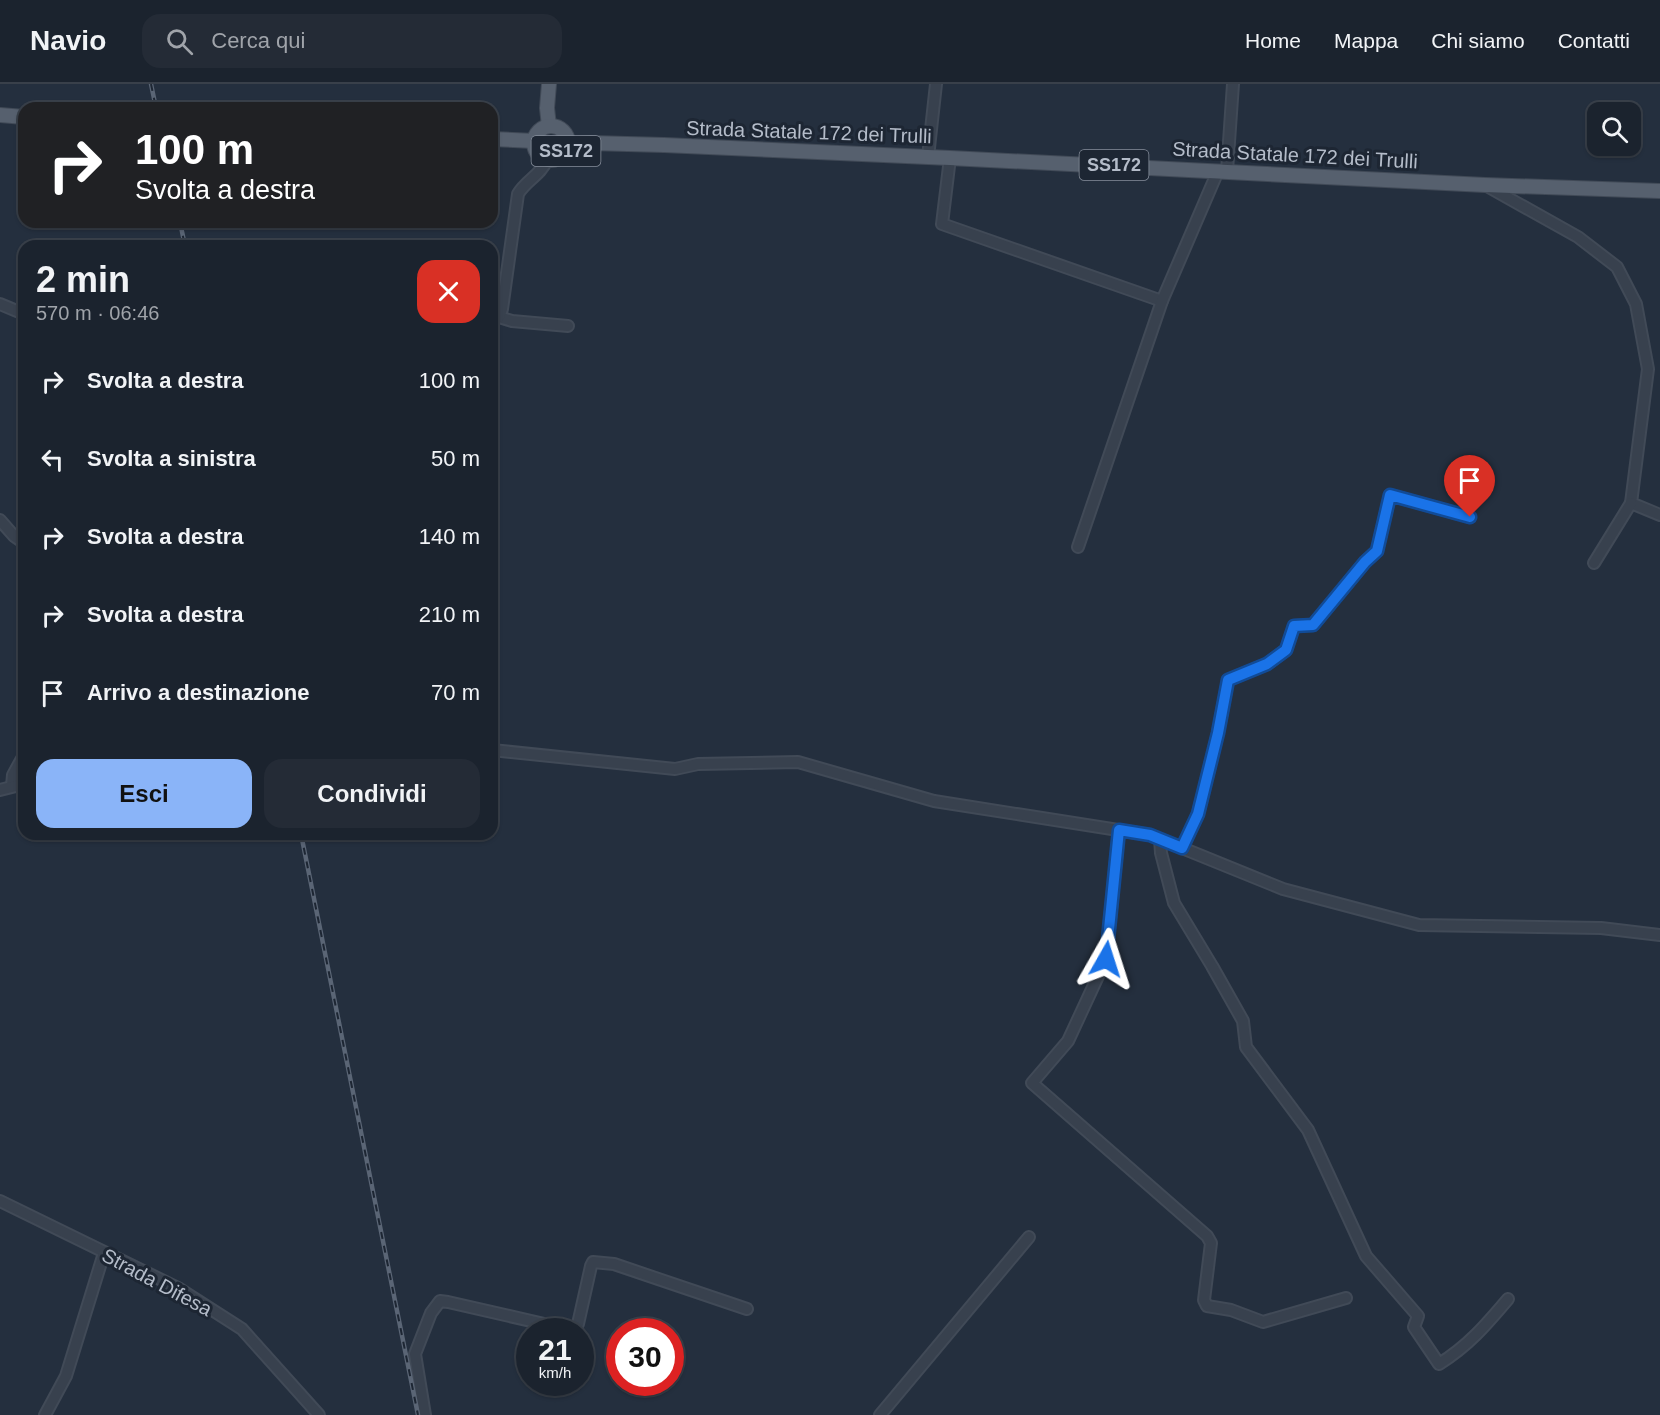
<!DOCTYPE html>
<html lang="it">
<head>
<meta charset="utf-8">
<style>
  :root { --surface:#1b232e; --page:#242b36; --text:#f1f3f6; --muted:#a0a4aa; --line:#39404a; --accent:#8ab4f8 }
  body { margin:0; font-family:Helvetica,sans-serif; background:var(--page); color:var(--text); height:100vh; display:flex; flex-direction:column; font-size:22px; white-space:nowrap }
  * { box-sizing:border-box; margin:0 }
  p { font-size:20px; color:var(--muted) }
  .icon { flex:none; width:33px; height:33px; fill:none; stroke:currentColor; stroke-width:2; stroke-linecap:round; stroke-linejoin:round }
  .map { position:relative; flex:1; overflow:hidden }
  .drawer { position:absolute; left:18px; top:156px; width:480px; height:600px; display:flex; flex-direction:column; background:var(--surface); border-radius:18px; box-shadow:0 2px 4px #0004,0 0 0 2px var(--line) }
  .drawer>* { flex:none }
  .banner { position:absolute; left:18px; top:18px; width:480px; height:126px; border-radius:18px; box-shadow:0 2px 4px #0004,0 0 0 2px var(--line); background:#202124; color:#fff; overflow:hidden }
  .fabs { position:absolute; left:1587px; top:18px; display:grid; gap:12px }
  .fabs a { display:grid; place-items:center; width:54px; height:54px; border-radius:12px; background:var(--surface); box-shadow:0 2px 4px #0004,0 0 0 2px var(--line); font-size:30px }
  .speed { position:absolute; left:516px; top:1234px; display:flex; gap:12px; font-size:30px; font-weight:700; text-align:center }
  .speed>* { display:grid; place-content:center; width:78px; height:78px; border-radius:50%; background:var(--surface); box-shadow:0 2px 4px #0004,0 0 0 2px var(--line); line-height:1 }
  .speed small { font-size:15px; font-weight:400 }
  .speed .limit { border:9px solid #d22; background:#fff; color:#111 }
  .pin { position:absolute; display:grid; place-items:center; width:51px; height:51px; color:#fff; margin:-62px -26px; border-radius:50% 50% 50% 0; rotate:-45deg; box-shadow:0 0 6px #0007 }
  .pin .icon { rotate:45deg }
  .me { position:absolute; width:66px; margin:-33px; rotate:6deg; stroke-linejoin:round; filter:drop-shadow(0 0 4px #0008) }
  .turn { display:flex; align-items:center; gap:21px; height:126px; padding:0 18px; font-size:27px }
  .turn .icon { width:78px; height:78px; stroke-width:2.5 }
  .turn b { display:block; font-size:42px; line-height:51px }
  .round { display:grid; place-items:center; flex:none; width:63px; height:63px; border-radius:18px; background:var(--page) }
  .headline { display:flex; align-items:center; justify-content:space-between; height:102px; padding:0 18px }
  h1 { font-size:36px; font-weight:600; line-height:45px }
  .primary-button { display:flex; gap:12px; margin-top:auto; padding:12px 18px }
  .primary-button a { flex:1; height:69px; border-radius:18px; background:var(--accent); color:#111; font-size:24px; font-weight:600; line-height:69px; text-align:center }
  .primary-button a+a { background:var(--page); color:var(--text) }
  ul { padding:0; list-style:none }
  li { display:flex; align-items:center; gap:18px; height:78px; padding:0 18px }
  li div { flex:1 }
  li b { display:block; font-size:22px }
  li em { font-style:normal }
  header { display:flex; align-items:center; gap:36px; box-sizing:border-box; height:84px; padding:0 30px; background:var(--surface); border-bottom:2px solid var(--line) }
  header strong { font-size:28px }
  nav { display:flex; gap:33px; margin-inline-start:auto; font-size:21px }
  .search { width:420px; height:54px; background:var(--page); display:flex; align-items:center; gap:15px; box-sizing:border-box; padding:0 21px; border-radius:18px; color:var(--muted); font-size:22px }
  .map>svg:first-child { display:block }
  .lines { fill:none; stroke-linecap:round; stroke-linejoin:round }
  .minor-casing { stroke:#414a57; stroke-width:14 }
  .major-casing { stroke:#414a57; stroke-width:16 }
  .minor { stroke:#38414e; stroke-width:10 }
  .major { stroke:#56606e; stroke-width:14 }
  .rail-casing { stroke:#5a6575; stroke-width:4.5 }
  .rail { stroke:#1d2633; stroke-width:2; stroke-dasharray:7; stroke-linecap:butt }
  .route-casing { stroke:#114b97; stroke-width:15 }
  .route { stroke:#1a73e8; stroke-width:10 }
  .labels { text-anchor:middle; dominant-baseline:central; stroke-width:6; stroke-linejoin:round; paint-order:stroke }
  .shield { fill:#1d2633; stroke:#878f9c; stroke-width:1.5 }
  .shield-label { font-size:18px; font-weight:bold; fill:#b4bcc9 }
  .street-label { font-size:20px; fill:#b4bcc9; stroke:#1d2633 }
</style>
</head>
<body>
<header>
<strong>Navio</strong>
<div class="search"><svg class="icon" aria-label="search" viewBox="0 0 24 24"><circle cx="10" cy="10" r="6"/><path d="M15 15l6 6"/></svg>Cerca qui</div>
<nav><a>Home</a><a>Mappa</a><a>Chi siamo</a><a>Contatti</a></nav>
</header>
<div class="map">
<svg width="1660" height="1331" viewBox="0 0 1660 1331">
  <rect width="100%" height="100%" fill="#242f3e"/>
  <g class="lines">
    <defs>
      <g id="minor">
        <polyline points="928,73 936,0"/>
        <polyline points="950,74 942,140 1162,217"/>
        <polyline points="1227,87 1233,0"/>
        <polyline points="1485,101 1578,153 1617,183 1636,220 1648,285 1631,419 1660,431"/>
        <polyline points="0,220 24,230"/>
        <polyline points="499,233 512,237 568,242"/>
        <path d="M492,234L499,233L502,225L518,110C526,96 540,92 547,76"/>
        <polyline points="0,436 14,452 24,459"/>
        <polyline points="1078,463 1162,217 1218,87"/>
        <polyline points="1594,479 1631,419"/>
        <polyline points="492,666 675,685 698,680 798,678 934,717 1150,751 1283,805 1419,841 1601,844 1660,851"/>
        <polyline points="12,702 13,691 24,671"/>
        <polyline points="0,706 24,700"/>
        <polyline points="1119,746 1106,875 1068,957 1032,999 1207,1152 1211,1159 1204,1216 1207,1222 1231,1226 1263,1238 1346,1214"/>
        <path d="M1160,755L1161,769L1174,819L1212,882L1243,937L1246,963L1308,1046L1366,1172L1418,1232L1414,1243L1439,1280C1468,1262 1486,1241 1508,1215"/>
        <polyline points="1182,764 1198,730 1218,649 1228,596 1267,580 1286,566 1294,542 1313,541 1365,478 1377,467 1390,411 1470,433"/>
        <polyline points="0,1117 178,1204 242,1245 319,1331"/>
        <polyline points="45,1331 66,1292 104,1169"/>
        <polyline points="425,1331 415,1270 431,1229 440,1217 448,1218 553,1242 572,1244 578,1240 591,1182 593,1178 614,1180 747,1225"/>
        <polyline points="880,1331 1029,1153"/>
      </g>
      <g id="major">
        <polyline points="0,31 24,33"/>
        <polyline points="549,42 547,24 549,0"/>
        <circle cx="551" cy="59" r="17"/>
        <polyline points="492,55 534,57"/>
        <polyline points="568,61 591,59 664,61 950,74 1485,101 1660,107"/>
      </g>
    </defs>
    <use href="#minor" class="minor-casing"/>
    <use href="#major" class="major-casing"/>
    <use href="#minor" class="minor"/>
    <use href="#major" class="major"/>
    <defs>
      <g id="rail">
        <polyline points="151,0 156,24"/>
        <polyline points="180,138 185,162"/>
        <polyline points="301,750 418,1331"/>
      </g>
    </defs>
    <use href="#rail" class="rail-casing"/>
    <use href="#rail" class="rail"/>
  </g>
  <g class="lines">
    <defs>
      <polyline id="route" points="1106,875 1119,746 1150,751 1182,764 1198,730 1218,649 1228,596 1267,580 1286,566 1294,542 1313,541 1365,478 1377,467 1390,411 1470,433"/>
    </defs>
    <use href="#route" class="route-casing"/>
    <use href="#route" class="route"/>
  </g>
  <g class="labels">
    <g class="shield">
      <rect x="531.5" y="52" width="69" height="30" rx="4.5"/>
      <rect x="1079.5" y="66" width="69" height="30" rx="4.5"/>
    </g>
    <g class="shield-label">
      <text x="566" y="67">SS172</text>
      <text x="1114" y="81">SS172</text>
    </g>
    <g class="street-label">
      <text transform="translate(809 48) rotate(2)">Strada Statale 172 dei Trulli</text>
      <text transform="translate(1295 71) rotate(3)">Strada Statale 172 dei Trulli</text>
      <text transform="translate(157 1198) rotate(28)">Strada Difesa</text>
    </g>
  </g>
</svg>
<div class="fabs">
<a><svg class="icon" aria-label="search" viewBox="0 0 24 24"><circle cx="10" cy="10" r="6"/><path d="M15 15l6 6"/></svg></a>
</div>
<div class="speed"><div>21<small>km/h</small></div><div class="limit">30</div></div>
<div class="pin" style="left:1470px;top:433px;background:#d93025"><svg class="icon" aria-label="arrive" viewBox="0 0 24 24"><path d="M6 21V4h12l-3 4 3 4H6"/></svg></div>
<svg class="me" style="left:1106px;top:875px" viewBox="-20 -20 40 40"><path d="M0-17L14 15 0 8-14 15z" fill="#1a73e8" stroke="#fff" stroke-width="4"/></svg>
<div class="banner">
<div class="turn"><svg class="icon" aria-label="right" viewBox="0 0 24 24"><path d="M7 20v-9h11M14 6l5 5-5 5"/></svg><div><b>100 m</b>Svolta a destra</div></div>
</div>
<section class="drawer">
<div class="headline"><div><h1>2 min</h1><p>570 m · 06:46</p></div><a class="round" style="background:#d93025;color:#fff"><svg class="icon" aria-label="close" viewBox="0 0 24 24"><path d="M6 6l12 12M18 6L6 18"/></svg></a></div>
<ul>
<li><svg class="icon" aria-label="right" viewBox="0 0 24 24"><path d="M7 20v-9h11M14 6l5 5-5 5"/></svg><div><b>Svolta a destra</b></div><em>100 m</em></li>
<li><svg class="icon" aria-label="left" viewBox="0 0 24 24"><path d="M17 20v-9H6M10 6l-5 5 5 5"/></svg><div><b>Svolta a sinistra</b></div><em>50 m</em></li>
<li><svg class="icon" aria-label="right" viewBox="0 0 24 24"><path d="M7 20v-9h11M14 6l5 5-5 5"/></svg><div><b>Svolta a destra</b></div><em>140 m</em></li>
<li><svg class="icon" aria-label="right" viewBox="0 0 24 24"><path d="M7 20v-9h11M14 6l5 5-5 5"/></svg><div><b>Svolta a destra</b></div><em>210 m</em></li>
<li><svg class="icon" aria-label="arrive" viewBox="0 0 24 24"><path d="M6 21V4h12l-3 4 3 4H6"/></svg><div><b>Arrivo a destinazione</b></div><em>70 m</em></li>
</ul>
<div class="primary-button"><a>Esci</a><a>Condividi</a></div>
</section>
</div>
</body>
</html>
